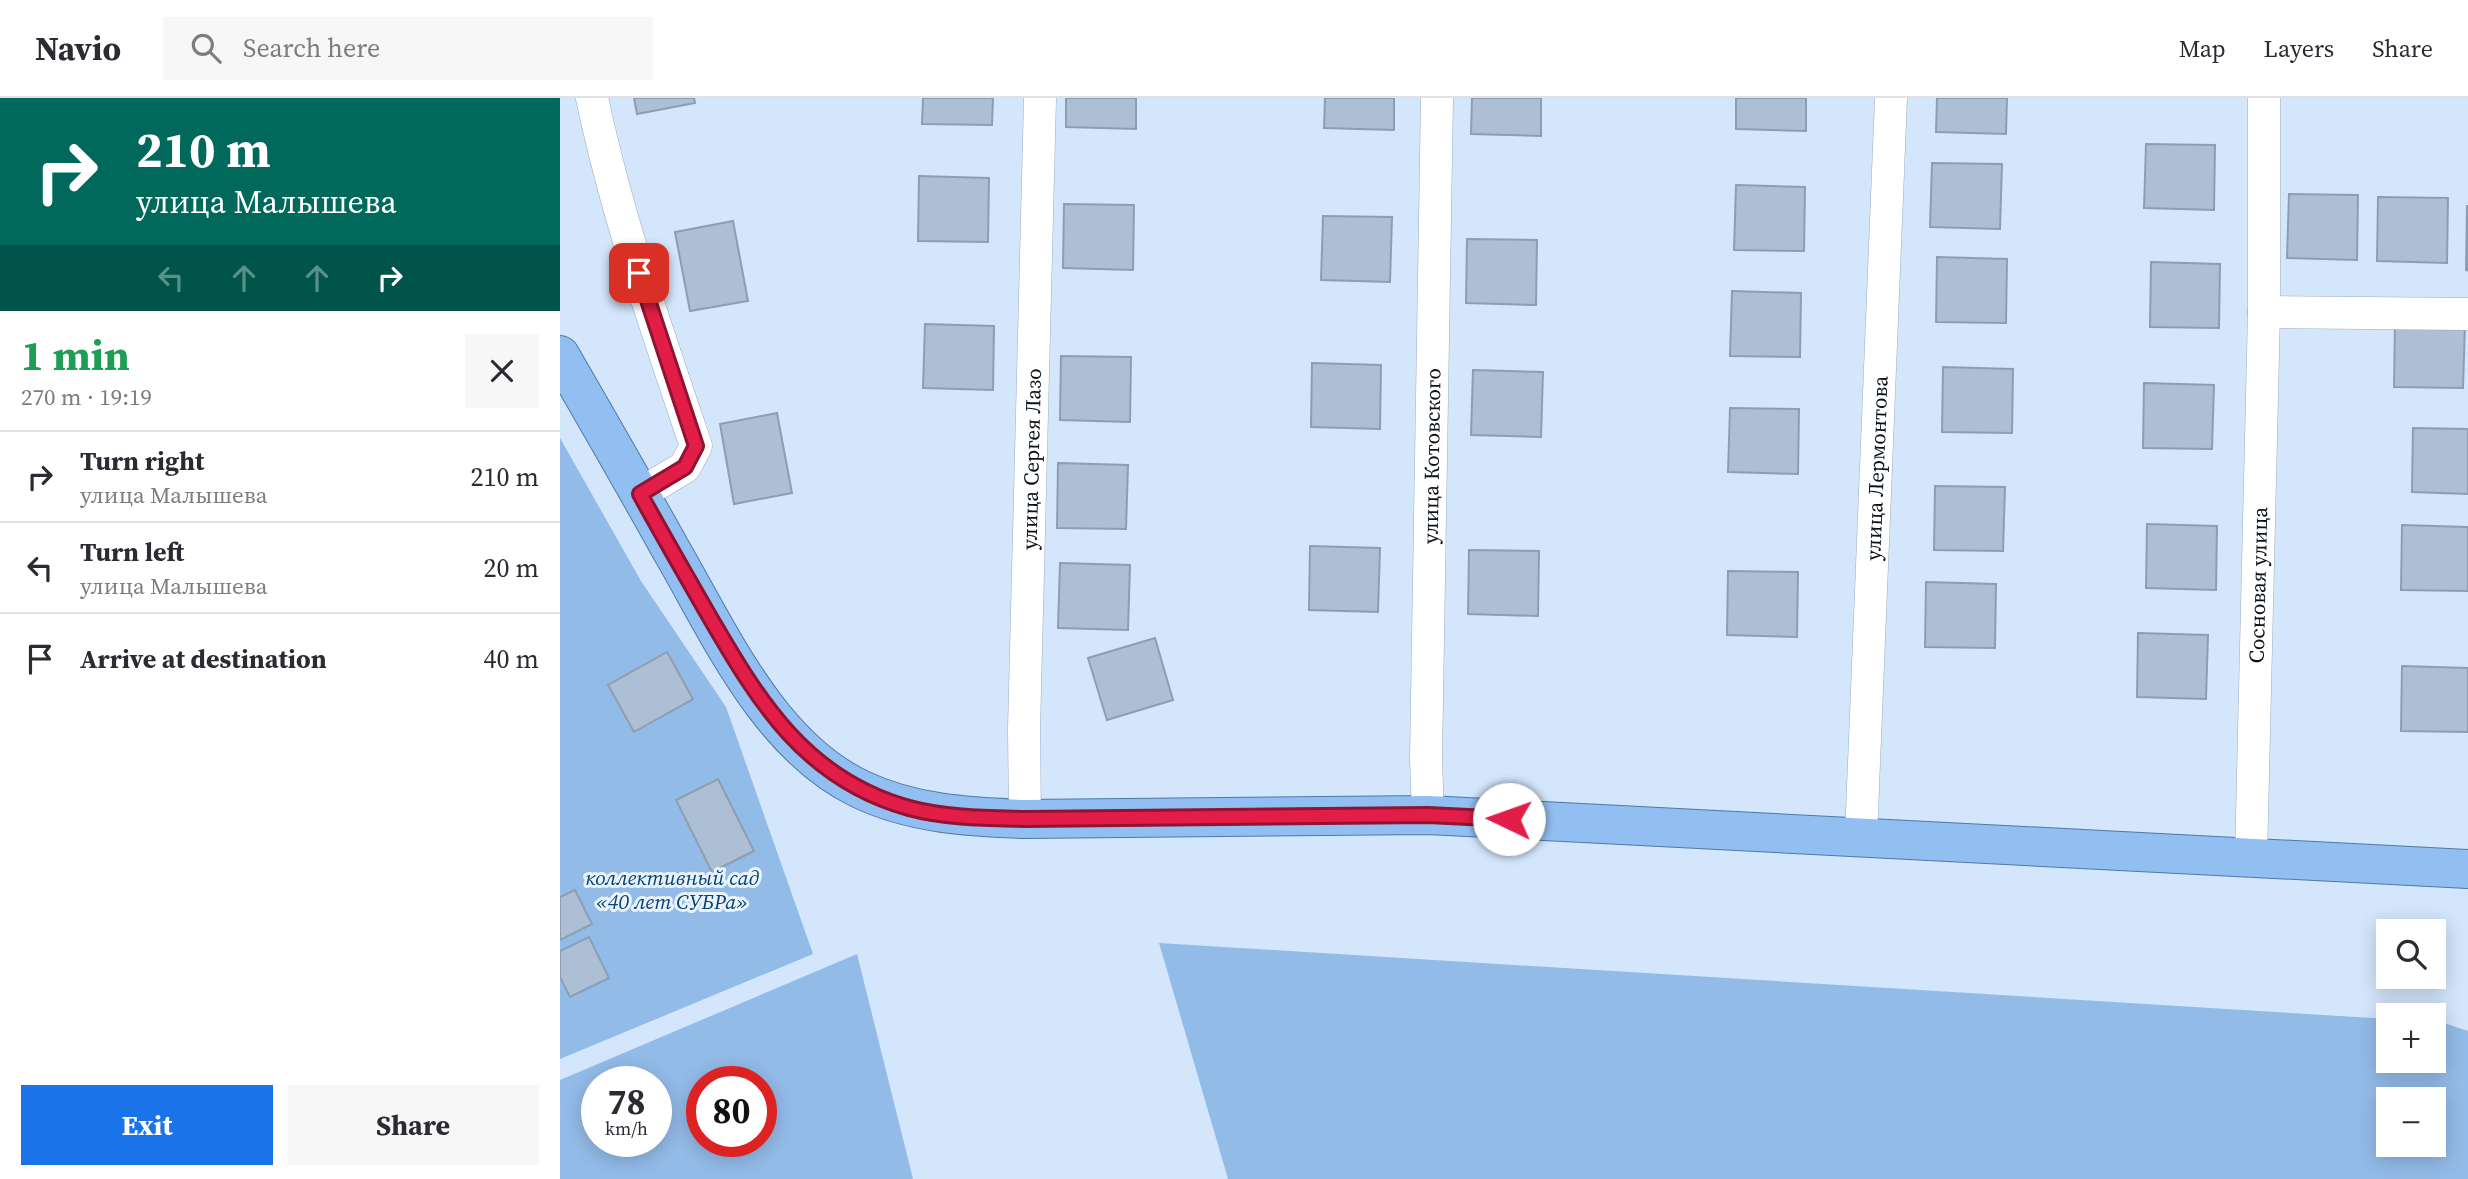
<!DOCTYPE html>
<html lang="en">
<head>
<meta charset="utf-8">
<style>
  :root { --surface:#fff; --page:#f7f7f7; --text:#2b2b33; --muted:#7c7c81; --line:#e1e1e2; --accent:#1a73e8 }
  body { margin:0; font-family:"Source Serif 4",serif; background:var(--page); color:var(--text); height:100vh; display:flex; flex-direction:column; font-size:26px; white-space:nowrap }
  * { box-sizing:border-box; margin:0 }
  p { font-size:23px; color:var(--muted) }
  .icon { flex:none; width:38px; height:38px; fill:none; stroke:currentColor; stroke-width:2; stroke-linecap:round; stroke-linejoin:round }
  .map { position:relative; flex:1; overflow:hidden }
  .sheet { display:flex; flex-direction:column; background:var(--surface); width:560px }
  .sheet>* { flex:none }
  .banner { background:#00695c; color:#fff; overflow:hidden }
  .fabs { position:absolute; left:1816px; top:821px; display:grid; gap:14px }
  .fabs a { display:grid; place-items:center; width:70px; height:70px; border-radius:0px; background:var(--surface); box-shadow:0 4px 18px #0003; font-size:35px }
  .speed { position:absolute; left:21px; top:968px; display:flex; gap:14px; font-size:35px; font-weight:700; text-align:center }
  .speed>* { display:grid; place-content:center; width:91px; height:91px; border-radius:50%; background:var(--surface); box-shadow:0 4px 18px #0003; line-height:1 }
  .speed small { font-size:18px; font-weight:400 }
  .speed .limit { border:10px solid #d22; background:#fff; color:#111 }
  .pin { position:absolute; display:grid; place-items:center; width:60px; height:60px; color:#fff; margin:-30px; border-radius:14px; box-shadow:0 4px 10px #0006 }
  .me { position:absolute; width:77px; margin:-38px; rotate:273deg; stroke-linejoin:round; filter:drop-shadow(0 0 5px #0008) }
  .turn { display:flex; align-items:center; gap:24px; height:147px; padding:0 21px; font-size:32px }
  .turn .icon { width:91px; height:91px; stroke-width:2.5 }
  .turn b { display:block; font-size:49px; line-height:60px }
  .lanes { display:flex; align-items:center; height:66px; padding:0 21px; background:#0003; justify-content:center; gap:35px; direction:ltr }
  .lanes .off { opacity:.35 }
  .round { display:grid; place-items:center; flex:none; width:74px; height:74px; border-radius:0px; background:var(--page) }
  .headline { display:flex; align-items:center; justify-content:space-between; height:119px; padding:0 21px }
  h1 { font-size:42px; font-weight:700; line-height:52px; color:#1e9e55 }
  .button { display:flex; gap:14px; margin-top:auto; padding:14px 21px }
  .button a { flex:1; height:80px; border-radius:0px; background:var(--accent); color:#fff; font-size:28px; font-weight:700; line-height:80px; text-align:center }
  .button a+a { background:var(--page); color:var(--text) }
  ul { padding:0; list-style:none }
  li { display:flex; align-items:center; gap:21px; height:91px; padding:0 21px; border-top:2px solid var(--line) }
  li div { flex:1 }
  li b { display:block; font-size:26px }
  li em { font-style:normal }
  header { display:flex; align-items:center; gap:42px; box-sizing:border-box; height:98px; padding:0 35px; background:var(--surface); border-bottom:2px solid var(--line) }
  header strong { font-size:33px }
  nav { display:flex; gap:38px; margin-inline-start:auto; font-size:24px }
  .search { width:490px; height:63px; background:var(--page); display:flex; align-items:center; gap:18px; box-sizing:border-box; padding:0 24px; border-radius:0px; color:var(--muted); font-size:26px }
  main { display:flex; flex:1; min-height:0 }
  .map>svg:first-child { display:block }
  .green { fill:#93bbe8; fill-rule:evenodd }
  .building { fill:#acbfd4; stroke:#8c9eb3; stroke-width:2 }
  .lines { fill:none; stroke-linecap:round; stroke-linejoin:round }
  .minor-casing { stroke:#9badc2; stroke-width:33 }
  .trunk-casing { stroke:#5078a3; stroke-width:40 }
  .minor { stroke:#fff; stroke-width:32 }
  .trunk { stroke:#92bff2; stroke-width:38 }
  .route-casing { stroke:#92132f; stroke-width:18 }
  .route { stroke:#e11d48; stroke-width:12 }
  .labels { text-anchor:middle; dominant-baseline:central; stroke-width:6; stroke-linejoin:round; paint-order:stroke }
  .street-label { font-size:21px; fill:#0a1118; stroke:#eaf2fb }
  .park-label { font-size:21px; font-style:italic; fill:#034177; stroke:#eaf2fb }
</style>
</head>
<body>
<header>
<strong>Navio</strong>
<div class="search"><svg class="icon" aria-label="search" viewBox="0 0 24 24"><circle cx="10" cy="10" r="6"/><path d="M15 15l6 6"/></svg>Search here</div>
<nav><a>Map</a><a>Layers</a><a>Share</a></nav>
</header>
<main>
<section class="sheet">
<div class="banner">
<div class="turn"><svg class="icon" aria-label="right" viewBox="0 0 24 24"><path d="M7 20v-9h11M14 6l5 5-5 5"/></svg><div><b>210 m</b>улица Малышева</div></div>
<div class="lanes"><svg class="icon off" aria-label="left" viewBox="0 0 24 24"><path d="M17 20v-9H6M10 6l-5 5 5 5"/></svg><svg class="icon off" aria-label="ahead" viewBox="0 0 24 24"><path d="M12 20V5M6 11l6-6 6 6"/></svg><svg class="icon off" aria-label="ahead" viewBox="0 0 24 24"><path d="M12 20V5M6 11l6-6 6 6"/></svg><svg class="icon" aria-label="right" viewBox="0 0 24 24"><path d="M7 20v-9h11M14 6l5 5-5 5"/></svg></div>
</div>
<div class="headline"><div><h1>1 min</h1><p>270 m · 19:19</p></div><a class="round"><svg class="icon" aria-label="close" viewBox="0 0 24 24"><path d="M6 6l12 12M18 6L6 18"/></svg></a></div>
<ul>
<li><svg class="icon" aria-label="right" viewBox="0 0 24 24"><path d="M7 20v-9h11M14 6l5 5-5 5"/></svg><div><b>Turn right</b><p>улица Малышева</p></div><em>210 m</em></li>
<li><svg class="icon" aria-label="left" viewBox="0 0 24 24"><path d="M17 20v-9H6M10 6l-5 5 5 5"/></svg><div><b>Turn left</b><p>улица Малышева</p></div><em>20 m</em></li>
<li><svg class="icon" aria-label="arrive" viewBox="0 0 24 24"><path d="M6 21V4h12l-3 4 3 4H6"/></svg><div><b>Arrive at destination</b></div><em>40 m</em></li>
</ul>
<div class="button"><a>Exit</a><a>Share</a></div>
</section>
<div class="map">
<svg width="1908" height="1081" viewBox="0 0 1908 1081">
  <rect width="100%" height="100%" fill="#d3e6fc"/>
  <g class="green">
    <polygon points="0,340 81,483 166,609 253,856 0,961"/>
    <path d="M599,845L1829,921V962H1874V924L1884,925L1908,933V1081H668ZM1829,1001H1874V1046H1829Z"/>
    <path d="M297,856L353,1081H0V982ZM37,984H96V1043H37ZM142,984H201V1043H142Z"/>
  </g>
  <g class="building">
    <polygon points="74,0 134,0 135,5 77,16"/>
    <polygon points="363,0 433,0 432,27 362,26"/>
    <polygon points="506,0 576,0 576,31 506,29"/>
    <polygon points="765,0 834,0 834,32 764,30"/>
    <polygon points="912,0 981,0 981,38 911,36"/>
    <polygon points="1176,0 1246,0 1246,33 1176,31"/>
    <polygon points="1377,0 1447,0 1446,36 1376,34"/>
    <polygon points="1586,46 1655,47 1654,112 1584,110"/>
    <polygon points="1372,65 1442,66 1440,131 1370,129"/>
    <polygon points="359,78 429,80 428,144 358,143"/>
    <polygon points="1176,87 1245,89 1244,153 1174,152"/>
    <polygon points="1729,96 1798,97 1797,162 1727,160"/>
    <polygon points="1818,99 1888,100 1887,165 1817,163"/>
    <polygon points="504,106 574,107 573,172 503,170"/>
    <polygon points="1907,108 1908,108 1908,173 1906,172"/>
    <polygon points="763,118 832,119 830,184 761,182"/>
    <polygon points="173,123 188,203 130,213 115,134"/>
    <polygon points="907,141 977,142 976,207 906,205"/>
    <polygon points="1377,159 1447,161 1446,225 1376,224"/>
    <polygon points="1591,164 1660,166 1659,230 1590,229"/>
    <polygon points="1172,193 1241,195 1240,259 1170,258"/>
    <polygon points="1835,224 1905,226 1903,290 1834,289"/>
    <polygon points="365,226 434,228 433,292 363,290"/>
    <polygon points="501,258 571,259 570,324 500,322"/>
    <polygon points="752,265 821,267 820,331 751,329"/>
    <polygon points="1383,269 1453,271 1452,335 1382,334"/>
    <polygon points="913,272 983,274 981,339 911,337"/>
    <polygon points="1584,285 1654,287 1652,351 1583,350"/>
    <polygon points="1170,310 1239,311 1238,376 1168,374"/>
    <polygon points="217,315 232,395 174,406 160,326"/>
    <polygon points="1853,330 1908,331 1908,396 1852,394"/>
    <polygon points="498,365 568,367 566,431 497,430"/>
    <polygon points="1375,388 1445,389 1443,453 1374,452"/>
    <polygon points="1587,426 1657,428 1656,492 1586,490"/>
    <polygon points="1842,427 1908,429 1908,493 1841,492"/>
    <polygon points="750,448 820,450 818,514 749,512"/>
    <polygon points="909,452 979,453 978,518 908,516"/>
    <polygon points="500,465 570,467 568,532 498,530"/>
    <polygon points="1168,473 1238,474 1237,539 1167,537"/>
    <polygon points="1366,484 1436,486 1435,550 1365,549"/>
    <polygon points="1578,535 1648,537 1646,601 1577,599"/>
    <polygon points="595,540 613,602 547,622 528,560"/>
    <polygon points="107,554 133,601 74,634 48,587"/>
    <polygon points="1842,568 1908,570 1908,634 1841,633"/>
    <polygon points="158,681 194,753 152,774 116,702"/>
    <polygon points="15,792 32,826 0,842 0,799"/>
    <polygon points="29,839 49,880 10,899 0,879 0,853"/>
  </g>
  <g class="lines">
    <defs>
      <g id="minor">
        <path d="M32,0C57,118 97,233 136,348L125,369L80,396"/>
        <polyline points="1704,214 1908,216"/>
        <path id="s1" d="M868,717L866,660L877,0"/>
        <path id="s2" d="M465,721L464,631L480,0"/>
        <path id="s3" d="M1301,739L1331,0"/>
        <path id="s4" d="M1691,760L1704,214V0"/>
      </g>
      <path id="trunk" d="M0,257C37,321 74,385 110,450C159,534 208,647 300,691C352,716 409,719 465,721L868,717L1908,771"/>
    </defs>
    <use href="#minor" class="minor-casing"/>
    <use href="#trunk" class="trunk-casing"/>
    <use href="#minor" class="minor"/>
    <use href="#trunk" class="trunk"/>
  </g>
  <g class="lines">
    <defs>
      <path id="route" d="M79,175L136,348L125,369L80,396C102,436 125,476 148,516C199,604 245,681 349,710C386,720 427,720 465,721L868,717L949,721"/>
    </defs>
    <use href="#route" class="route-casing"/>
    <use href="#route" class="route"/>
  </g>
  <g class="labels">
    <g class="street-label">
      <text stroke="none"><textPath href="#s1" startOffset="359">улица Котовского</textPath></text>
      <text stroke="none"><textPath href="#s2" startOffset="360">улица Сергея Лазо</textPath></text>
      <text stroke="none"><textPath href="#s3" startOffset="369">улица Лермонтова</textPath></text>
      <text stroke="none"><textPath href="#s4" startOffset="273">Сосновая улица</textPath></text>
    </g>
    <g class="park-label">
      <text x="112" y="779">коллективный сад<tspan x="112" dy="24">«40 лет СУБРа»</tspan></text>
    </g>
  </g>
</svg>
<div class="fabs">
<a><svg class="icon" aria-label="search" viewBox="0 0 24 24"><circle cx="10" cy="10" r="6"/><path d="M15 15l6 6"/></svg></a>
<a>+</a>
<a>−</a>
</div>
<div class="speed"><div>78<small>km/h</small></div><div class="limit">80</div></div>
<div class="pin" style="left:79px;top:175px;background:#d93025"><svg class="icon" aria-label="arrive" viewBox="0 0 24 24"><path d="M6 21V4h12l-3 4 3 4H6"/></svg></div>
<svg class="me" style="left:949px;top:721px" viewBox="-20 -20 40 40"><circle r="19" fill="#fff"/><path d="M0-13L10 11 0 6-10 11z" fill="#e11d48"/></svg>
</div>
</main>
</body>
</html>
